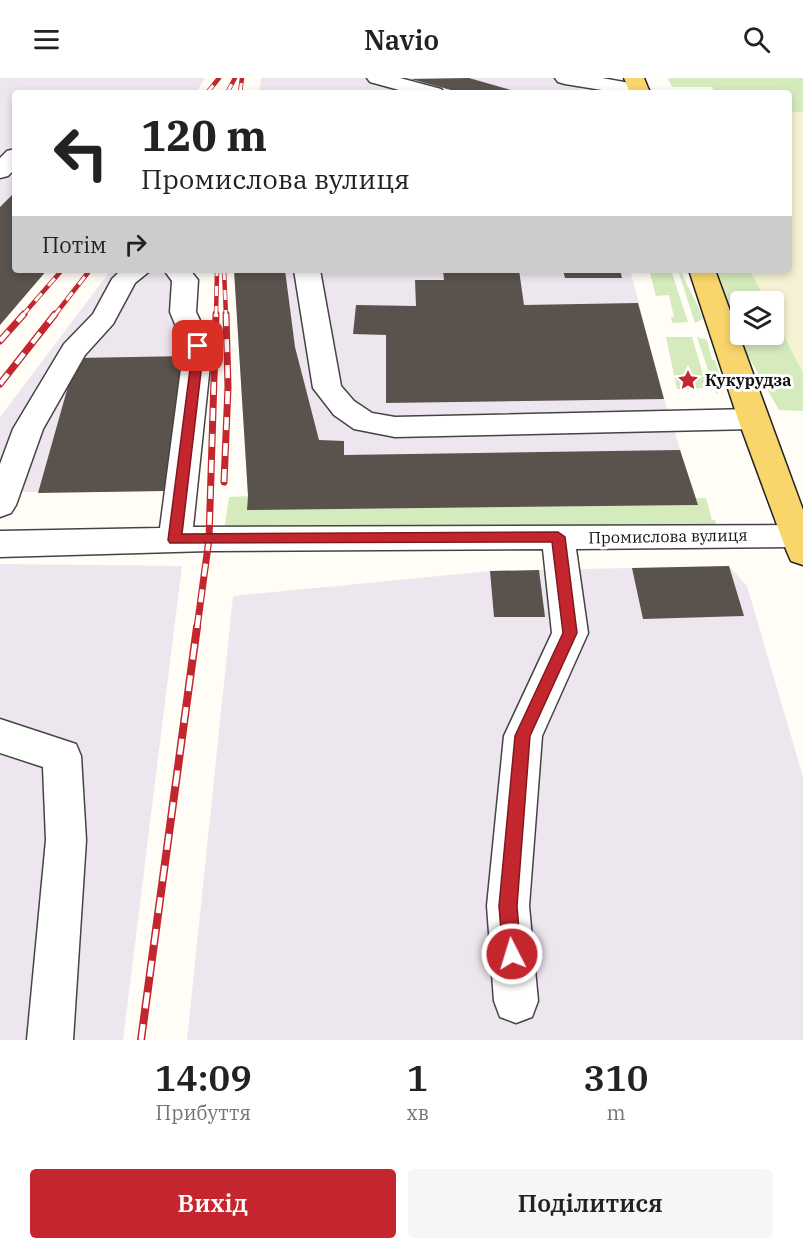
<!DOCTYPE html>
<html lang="uk">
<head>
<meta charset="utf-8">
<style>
  :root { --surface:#fff; --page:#f6f6f6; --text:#222; --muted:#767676; --accent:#c4262e }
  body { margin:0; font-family:"IBM Plex Serif",serif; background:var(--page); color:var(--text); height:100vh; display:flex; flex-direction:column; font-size:22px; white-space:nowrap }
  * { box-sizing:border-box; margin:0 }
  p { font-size:20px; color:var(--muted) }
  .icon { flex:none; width:33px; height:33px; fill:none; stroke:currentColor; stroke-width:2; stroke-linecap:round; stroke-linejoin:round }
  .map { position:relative; height:962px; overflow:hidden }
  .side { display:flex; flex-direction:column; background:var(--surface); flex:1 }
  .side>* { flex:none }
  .banner { position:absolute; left:12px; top:12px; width:780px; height:183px; border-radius:6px; box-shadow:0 3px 9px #0003; background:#fff; color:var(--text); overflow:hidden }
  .fabs { position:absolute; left:730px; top:213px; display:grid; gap:12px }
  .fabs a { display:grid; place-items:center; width:54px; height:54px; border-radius:6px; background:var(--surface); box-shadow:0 3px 9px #0003; font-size:30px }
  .pin { position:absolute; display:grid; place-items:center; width:51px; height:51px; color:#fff; margin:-26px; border-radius:12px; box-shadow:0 3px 9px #0006 }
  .me { position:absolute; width:66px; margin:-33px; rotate:355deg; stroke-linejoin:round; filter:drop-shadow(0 0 4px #0008) }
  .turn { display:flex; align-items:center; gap:21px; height:126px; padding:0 30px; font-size:27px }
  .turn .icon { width:78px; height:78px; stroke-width:2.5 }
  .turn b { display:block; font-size:42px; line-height:51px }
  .then { display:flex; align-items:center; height:57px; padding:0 30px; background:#0003; gap:12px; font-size:22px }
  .eta { display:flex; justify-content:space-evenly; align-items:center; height:102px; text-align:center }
  .eta b { font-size:36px; font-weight:600; line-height:42px }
  .primary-button { display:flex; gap:12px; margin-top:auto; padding:12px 30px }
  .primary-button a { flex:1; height:69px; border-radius:6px; background:var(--accent); color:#fff; font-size:24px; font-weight:600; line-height:69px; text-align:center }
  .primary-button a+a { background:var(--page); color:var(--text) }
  header { display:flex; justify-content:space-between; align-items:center; height:78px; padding:0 30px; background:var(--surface); font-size:27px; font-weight:600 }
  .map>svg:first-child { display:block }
  .industrial { fill:#eee6ef }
  .farmland { fill:#f6f3d4 }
  .green { fill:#d5ebbd }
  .building { fill:#5a524d }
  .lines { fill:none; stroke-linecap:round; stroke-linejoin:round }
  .minor-casing { stroke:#444; stroke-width:3 }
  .major-casing { stroke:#222; stroke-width:3 }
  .minor { fill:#fff; fill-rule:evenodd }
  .major { fill:#f9d66b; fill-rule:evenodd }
  .rail-far2-casing { stroke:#c4262e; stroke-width:4.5 }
  .rail-far1-casing { stroke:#c4262e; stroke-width:7 }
  .rail-casing { stroke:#c4262e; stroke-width:8 }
  .rail-far2 { stroke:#fff; stroke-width:3; stroke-dasharray:10; stroke-linecap:butt }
  .rail-far1 { stroke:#fff; stroke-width:4.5; stroke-dasharray:13; stroke-linecap:butt }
  .rail { stroke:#fff; stroke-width:5; stroke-dasharray:16; stroke-linecap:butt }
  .route { fill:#c4262e; stroke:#7f191e; stroke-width:1.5 }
  .labels { text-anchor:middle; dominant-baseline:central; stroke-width:6; stroke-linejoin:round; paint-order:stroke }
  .poi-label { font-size:16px; font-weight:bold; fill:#111; stroke:#fff; text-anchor:start }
  .street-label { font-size:16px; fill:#111; stroke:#fff }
</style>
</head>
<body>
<header><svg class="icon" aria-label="menu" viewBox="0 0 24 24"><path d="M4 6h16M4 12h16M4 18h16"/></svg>Navio<svg class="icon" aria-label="search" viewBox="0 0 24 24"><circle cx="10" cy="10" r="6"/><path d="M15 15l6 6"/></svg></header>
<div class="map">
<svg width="803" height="962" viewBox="0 0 803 962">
  <rect width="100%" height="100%" fill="#fffdf5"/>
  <g class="industrial">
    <polygon points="0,0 205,0 196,15 15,15 15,192 47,192 0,247"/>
    <polygon points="261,0 579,0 581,12 585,15 259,15"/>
    <polygon points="111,192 195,192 189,278 166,413 0,414 0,339"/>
    <polygon points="234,192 630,192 664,321 698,427 247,432 248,418"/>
    <polygon points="0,486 182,488 123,962 0,962"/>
    <polygon points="729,488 747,508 803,699 803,962 187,962 233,518 490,493"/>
  </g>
  <polygon class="farmland" points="789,34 803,34 803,295 774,238 774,224 766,223 750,192 789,192"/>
  <g class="green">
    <polygon points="668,0 803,0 803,34 789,34 789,15 715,15 712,9 672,9"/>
    <polygon points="649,192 671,192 688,244 672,245 671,239 674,239 669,217 656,218"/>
    <path d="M678,192H681C687,210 697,223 703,241L695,245Z"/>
    <polygon points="714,192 750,192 766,223 741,224 741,256 774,256 774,238 803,295 803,333 779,332 744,271"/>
    <polygon points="666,259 692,259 707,310 677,311"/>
    <polygon points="697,259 707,262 712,282 715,282 724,310 716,316"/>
    <polygon points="248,418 247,432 697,427 695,420 706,420 712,442 715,442 717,449 224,453 229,419"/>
  </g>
  <g class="building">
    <polygon points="469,0 521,15 462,15 411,1"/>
    <polygon points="15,114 15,192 47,192 0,247 0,129"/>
    <polygon points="234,192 285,192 295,269 319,362 344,363 344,377 680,372 698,427 247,432 248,418"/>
    <polygon points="443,192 519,192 524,227 638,225 664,321 386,325 386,257 353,256 356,227 416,228 415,202 444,202"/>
    <polygon points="563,192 620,192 622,200 565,200"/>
    <polygon points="189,278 166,413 38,415 76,280"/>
    <polygon points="729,488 744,538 643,541 632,490"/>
    <polygon points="539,492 545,539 494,539 490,493"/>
  </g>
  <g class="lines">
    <defs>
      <g id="minor">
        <polygon points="367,0 400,0 441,11 444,15 410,15 370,4"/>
        <polygon points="555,0 602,0 646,8 649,12 647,15 620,15 565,6 558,4"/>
        <polygon points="15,71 15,91 8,98 0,100 0,80 7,73"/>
        <polygon points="121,192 151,192 135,205 113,246 85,277 43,351 16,427 11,435 0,439 0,386 13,351 64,266 93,236 112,201"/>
        <polygon points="164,192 190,192 198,202 196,234 212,268 193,449 803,447 803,467 797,469 576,471 588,555 542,658 529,828 538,923 532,939 516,945 500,939 494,923 487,828 504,658 552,555 543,471 209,473 0,479 0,453 160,450 184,268 170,234 172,203"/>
        <polygon points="294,192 320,192 341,308 354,323 372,335 395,339 753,331 763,334 768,341 763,348 753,351 395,359 354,351 334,337 313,310"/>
        <polygon points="0,641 76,666 81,678 86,762 73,962 27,962 46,762 43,689 0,675"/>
      </g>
      <g id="major">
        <polygon points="624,0 644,0 650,15 630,15"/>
        <polygon points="689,192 715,192 803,432 803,487 791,483 787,474 738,341"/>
      </g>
    </defs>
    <use href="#minor" class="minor-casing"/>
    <use href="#major" class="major-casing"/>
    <use href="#minor" class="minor"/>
    <use href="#major" class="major"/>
    <defs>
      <g id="rail-far2">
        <polyline points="207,15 219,0"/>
        <polyline points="227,15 235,0"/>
        <polyline points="240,15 242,0"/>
        <polyline points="224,192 226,238"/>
        <polyline points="22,238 62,192"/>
        <polyline points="54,238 90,192"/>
        <polyline points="216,238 217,192"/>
      </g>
      <g id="rail-far1">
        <polyline points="0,263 24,236"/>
        <polyline points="0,306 55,236"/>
        <polyline points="224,404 228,309 226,236"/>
        <polyline points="197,550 209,461 216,236"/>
      </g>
      <polyline id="rail" points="141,962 197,549"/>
    </defs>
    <use href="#rail-far2" class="rail-far2-casing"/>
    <use href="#rail-far1" class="rail-far1-casing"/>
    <use href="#rail" class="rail-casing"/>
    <use href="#rail-far2" class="rail-far2"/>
    <use href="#rail-far1" class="rail-far1"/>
    <use href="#rail" class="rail"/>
  </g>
  <polygon class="route" points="198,264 204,268 182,456 558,454 565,459 577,555 530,658 517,828 521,876 518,882 512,885 505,882 503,876 499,828 515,658 563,555 552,464 170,465 168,462 193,268"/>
  <defs>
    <symbol id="sight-bare" viewBox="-9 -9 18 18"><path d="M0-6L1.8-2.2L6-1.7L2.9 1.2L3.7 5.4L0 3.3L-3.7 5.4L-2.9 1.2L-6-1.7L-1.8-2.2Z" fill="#c4262e" stroke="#fff" stroke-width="2.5" paint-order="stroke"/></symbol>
  </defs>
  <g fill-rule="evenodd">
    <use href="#sight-bare" x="673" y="287" width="30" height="30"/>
  </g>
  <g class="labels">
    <g class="poi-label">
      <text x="705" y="302">Кукурудза</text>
    </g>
    <g class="street-label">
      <text transform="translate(668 458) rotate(-1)">Промислова вулиця</text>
    </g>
  </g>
</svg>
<div class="fabs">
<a><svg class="icon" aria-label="layers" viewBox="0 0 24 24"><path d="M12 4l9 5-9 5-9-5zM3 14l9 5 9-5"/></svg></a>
</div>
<div class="pin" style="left:198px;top:268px;background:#d93025"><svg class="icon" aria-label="arrive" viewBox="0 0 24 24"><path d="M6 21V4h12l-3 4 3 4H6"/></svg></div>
<svg class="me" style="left:512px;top:876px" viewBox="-20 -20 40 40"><circle r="17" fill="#c4262e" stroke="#fff" stroke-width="3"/><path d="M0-11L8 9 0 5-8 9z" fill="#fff"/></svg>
<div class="banner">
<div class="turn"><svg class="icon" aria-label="left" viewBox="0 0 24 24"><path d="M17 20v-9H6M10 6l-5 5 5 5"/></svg><div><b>120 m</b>Промислова вулиця</div></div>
<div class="then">Потім<svg class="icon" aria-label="right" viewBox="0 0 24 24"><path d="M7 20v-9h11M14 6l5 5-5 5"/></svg></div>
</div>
</div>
<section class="side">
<div class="eta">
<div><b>14:09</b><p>Прибуття</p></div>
<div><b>1</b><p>хв</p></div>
<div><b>310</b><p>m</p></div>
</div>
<div class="primary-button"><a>Вихід</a><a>Поділитися</a></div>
</section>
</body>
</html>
